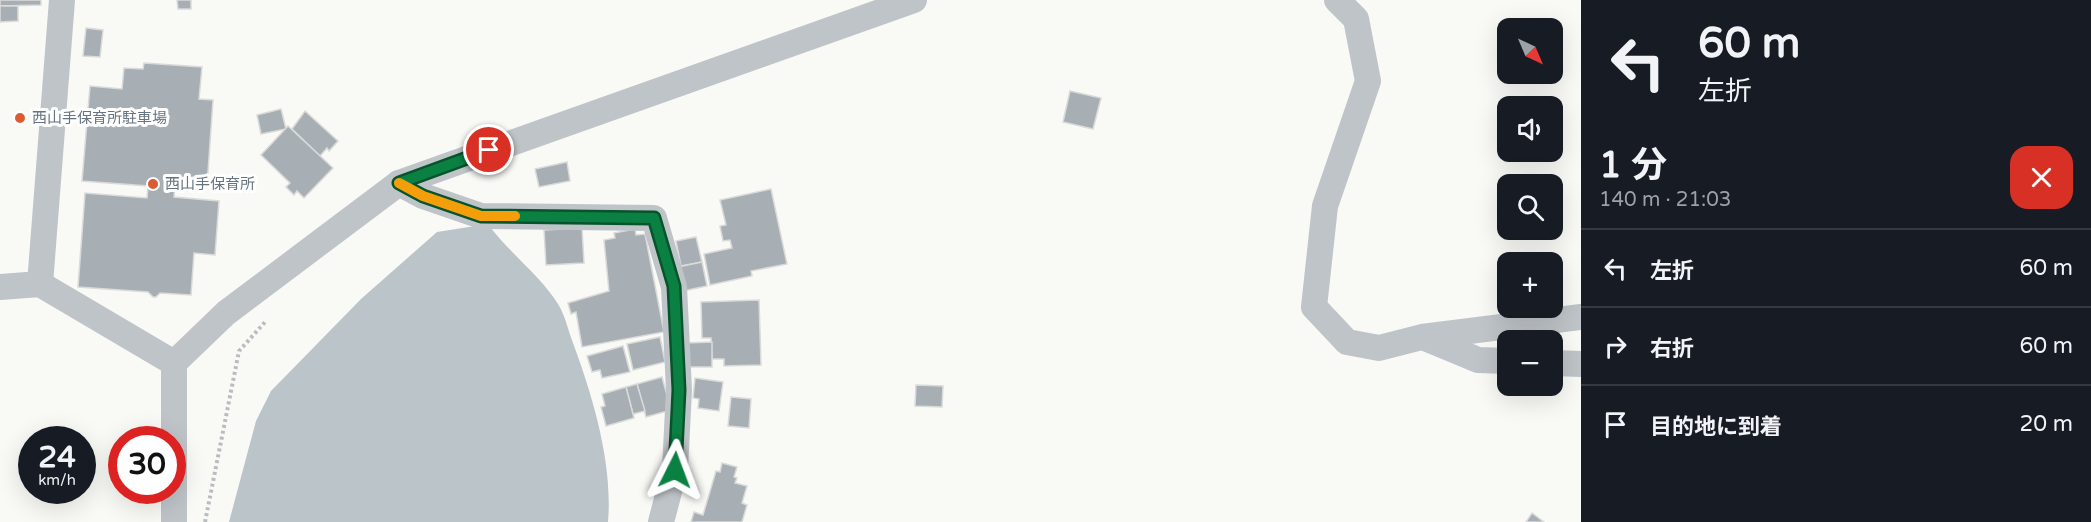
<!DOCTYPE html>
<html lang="ja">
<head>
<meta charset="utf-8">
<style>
  :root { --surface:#171b24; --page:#20242c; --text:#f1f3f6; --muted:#9ea1a6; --line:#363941 }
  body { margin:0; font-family:"Varela Round","Noto Sans JP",sans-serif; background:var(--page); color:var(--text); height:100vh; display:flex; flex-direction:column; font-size:22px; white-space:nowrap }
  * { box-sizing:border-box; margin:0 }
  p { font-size:20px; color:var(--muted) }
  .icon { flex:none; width:33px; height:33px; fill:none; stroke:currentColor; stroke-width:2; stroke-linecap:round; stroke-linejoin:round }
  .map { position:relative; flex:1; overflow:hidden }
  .panel { display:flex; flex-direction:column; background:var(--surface); width:510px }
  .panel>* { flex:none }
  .hud { background:#171b24; color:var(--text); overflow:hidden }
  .needle { width:39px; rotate:136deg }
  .fabs { position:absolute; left:1497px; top:18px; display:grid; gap:12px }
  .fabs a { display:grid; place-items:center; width:66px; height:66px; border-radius:12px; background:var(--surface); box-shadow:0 6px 24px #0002; font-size:30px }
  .speed { position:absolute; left:18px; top:426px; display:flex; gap:12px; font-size:30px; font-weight:700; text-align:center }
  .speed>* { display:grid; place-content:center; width:78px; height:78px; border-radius:50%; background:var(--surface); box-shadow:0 6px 24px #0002; line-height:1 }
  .speed small { font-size:15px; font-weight:400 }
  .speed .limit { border:9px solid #d22; background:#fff; color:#111 }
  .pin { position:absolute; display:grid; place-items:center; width:51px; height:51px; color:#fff; margin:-26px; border:3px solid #fff; border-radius:50%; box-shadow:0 2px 6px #0007 }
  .me { position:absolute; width:66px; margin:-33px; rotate:3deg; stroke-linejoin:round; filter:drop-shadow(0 0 4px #0008) }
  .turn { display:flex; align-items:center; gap:21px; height:126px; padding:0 18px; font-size:27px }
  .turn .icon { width:78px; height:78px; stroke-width:2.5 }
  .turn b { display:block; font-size:42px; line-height:51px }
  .round { display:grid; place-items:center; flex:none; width:63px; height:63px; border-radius:18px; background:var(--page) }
  .head { display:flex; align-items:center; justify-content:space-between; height:102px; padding:0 18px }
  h1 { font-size:36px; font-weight:700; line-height:45px }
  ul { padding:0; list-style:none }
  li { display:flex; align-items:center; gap:18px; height:78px; padding:0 18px; border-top:2px solid var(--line) }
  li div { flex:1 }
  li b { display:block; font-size:22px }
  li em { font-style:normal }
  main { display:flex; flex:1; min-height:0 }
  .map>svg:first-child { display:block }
  .water { fill:#bac4c9 }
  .building { fill:#a7afb5; stroke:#dadad9; stroke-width:1.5 }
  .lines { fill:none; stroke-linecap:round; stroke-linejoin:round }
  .path { stroke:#babdc0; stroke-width:4; stroke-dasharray:3 3; stroke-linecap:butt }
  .minor { stroke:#bfc4c8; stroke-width:26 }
  .route-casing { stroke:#07532c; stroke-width:15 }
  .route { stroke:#0b8043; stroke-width:10 }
  .slow { stroke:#f59e0b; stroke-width:10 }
  .poi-dot { fill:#dd5b32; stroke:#fff; stroke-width:2 }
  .labels { text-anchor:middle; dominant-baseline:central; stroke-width:6; stroke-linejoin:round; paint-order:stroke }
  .poi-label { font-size:15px; fill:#657480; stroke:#fff; text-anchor:start }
</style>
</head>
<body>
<main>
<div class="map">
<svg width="1581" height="522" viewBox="0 0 1581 522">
  <rect width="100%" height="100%" fill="#f9f9f6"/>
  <path class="water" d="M488,224C509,253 539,274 558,304C565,315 568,330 573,343C593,397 613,464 608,522H229L256,421L271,391L361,299L437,232Z"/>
  <g class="building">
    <polygon points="0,0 41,0 41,5 0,6"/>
    <polygon points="177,0 191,0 191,9 178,9"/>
    <polygon points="0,6 18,6 18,21 0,22"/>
    <polygon points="86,28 103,30 100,57 83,56"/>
    <polygon points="144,63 202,67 199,99 213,100 207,186 175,184 174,197 219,201 215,255 194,253 191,295 160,293 156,297 153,297 148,292 78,287 85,193 147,198 148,186 82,181 90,86 122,89 124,68 143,69"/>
    <polygon points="1070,91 1101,98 1093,129 1063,122"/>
    <polygon points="281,109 286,129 261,134 257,115"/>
    <polygon points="305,111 338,141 329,151 327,148 320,156 292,129"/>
    <polygon points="288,126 333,168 304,198 297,191 294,195 286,187 290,183 261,155"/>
    <polygon points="567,162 570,181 539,187 535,169"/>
    <polygon points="771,189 787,264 751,271 752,276 710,285 704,254 732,248 730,240 723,241 720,226 726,225 720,200"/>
    <polygon points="582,228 584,263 546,265 544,230"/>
    <polygon points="635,229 636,235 645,234 664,332 582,347 576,312 571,314 568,303 609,291 604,240 615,238 614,233"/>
    <polygon points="696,237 702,262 681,266 676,241"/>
    <polygon points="702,262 707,286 683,291 678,267"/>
    <polygon points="759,300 761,365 724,366 724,359 712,359 711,338 702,338 701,302"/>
    <polygon points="660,337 665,362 633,370 627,344"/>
    <polygon points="712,342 712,367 687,367 686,343"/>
    <polygon points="623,346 630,372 602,378 600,370 592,372 587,356"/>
    <polygon points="662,377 671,410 646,417 637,384"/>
    <polygon points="695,378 723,382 719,411 698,408 699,399 693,398"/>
    <polygon points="637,384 645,411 633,414 626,387"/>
    <polygon points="916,385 943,386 942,407 915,406"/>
    <polygon points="626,387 634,418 606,426 601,407 605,406 602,394"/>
    <polygon points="731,397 751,399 749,428 728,426"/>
    <polygon points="722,463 737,467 734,477 737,478 735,483 747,486 742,503 747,505 742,522 691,522 694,512 703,515 716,471 720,472"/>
    <polygon points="1532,513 1544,522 1526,522"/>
  </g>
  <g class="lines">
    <polyline class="path" points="205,522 239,351 266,321"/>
    <g class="minor">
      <polyline points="1337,0 1356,19 1368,81 1325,206 1314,307 1347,342 1379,348 1422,337 1581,317"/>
      <polyline points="399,183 423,196 481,216 654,218 674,287 679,390 675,469 661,522"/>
      <polyline points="40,284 62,0"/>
      <polyline points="0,287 40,284 174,363 226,313 399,183 914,0"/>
      <polyline points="1425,338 1478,360 1508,361"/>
      <polyline points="174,363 174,522"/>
      <polyline points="1552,363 1581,364"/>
    </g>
  </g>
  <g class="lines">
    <defs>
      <polyline id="route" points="489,150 399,183 423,196 481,216 654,218 674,286 679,390 675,470"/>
    </defs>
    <use href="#route" class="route-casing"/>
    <use href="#route" class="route"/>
    <polyline class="slow" points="399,183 423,196 481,216 515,216"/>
  </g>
  <g class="poi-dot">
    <circle cx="20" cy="118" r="6"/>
    <circle cx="153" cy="184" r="6"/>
  </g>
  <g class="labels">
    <g class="poi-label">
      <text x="32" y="118">西山手保育所駐車場</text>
      <text x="165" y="184">西山手保育所</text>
    </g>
  </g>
</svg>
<div class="fabs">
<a><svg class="needle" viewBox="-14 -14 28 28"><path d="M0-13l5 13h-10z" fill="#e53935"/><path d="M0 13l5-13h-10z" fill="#9ea1a6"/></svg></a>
<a><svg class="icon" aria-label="sound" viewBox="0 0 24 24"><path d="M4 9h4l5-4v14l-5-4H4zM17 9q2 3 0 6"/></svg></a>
<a><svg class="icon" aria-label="search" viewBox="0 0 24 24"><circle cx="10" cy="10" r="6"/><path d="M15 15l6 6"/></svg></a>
<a>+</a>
<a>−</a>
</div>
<div class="speed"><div>24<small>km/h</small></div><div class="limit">30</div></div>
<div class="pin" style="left:489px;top:150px;background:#d93025"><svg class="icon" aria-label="arrive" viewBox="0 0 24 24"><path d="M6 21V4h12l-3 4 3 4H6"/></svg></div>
<svg class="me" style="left:675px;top:470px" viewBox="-20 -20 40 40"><path d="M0-17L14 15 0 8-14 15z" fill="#0b8043" stroke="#fff" stroke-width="4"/></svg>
</div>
<section class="panel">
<div class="hud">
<div class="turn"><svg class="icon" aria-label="left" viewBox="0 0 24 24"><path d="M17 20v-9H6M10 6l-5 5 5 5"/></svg><div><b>60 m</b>左折</div></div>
</div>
<div class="head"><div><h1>1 分</h1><p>140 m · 21:03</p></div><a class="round" style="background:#d93025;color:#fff"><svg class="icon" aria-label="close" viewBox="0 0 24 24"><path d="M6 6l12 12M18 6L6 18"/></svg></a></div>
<ul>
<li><svg class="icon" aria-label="left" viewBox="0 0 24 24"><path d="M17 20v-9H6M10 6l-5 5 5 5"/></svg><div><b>左折</b></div><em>60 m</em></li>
<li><svg class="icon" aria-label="right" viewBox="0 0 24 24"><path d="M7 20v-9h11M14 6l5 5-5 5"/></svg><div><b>右折</b></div><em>60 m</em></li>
<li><svg class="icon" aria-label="arrive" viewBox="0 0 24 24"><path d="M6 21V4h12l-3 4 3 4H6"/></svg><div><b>目的地に到着</b></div><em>20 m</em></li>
</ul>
</section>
</main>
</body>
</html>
